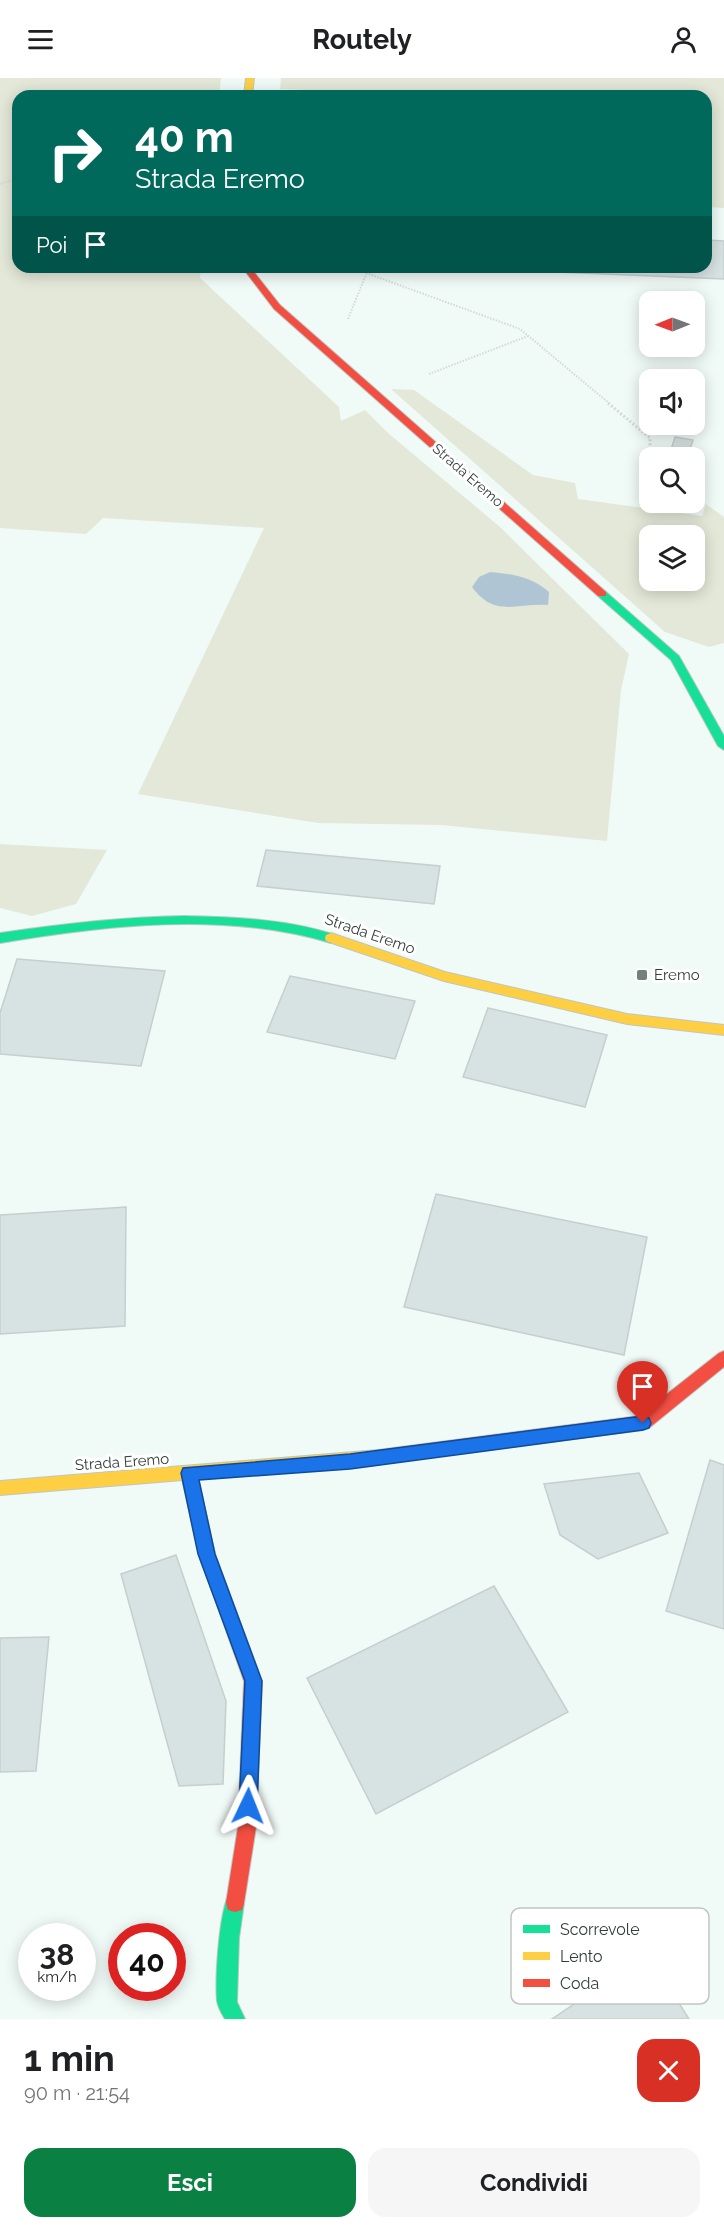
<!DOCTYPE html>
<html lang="it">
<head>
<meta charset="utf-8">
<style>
  :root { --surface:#fff; --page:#f6f6f6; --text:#202124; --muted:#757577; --accent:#0b8043 }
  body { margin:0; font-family:Raleway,sans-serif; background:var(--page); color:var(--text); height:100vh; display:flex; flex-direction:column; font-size:22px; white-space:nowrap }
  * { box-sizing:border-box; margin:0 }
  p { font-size:20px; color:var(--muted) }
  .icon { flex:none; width:33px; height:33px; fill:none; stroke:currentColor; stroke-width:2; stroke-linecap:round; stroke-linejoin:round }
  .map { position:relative; height:1941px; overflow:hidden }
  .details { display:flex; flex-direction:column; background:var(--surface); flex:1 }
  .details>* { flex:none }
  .top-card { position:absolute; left:12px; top:12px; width:700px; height:183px; border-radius:18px; box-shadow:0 3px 15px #0003; background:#00695c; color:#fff; overflow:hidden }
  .needle { width:39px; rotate:269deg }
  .tools { position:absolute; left:639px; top:213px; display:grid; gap:12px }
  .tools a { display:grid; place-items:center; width:66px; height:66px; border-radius:12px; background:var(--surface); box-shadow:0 3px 15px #0003; font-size:30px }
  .speed { position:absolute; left:18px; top:1845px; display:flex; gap:12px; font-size:30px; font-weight:700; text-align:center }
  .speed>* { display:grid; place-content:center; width:78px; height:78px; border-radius:50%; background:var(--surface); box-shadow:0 3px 15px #0003; line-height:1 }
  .speed small { font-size:15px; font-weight:400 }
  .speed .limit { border:9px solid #d22; background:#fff; color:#111 }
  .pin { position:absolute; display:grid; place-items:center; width:51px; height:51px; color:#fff; margin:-62px -26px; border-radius:50% 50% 50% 0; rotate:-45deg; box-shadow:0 0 6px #0007 }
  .pin .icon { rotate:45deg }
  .me { position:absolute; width:66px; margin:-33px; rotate:2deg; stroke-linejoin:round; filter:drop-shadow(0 0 4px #0008) }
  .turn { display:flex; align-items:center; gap:21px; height:126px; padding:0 24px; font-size:27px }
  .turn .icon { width:78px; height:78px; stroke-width:2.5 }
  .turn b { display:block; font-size:42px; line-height:51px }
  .then { display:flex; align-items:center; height:57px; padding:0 24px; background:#0003; gap:12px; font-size:22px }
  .round { display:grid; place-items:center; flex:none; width:63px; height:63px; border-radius:18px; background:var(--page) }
  .headline { display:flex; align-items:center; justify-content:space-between; height:102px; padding:0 24px }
  h1 { font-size:36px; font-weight:700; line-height:45px }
  .button { display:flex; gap:12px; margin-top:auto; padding:12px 24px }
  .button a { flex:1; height:69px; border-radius:18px; background:var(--accent); color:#fff; font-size:24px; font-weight:700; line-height:69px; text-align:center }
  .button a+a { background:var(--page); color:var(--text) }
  header { display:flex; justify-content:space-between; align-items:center; height:78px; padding:0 24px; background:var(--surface); font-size:27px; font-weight:700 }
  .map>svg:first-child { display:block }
  .green { fill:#e3e8d8; fill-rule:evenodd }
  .water { fill:#afc5d4 }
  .building { fill:#d7e2e2; stroke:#c5cfce; stroke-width:1.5 }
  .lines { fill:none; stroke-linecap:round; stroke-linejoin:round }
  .fast-casing { stroke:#bdc7c4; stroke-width:2 }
  .slow-casing { stroke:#bdc7c4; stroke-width:2 }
  .jam-casing { stroke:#bdc7c4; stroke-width:2 }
  .path-far1 { stroke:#d5dad9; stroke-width:2; stroke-dasharray:1.5 1.5; stroke-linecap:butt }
  .path { stroke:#d5dad9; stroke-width:3; stroke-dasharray:2 2; stroke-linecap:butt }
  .fast { fill:#16e098; fill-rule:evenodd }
  .slow { fill:#ffcf43; fill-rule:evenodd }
  .jam { fill:#f24e42; fill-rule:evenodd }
  .route { fill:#1a73e8; stroke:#114b97; stroke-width:1.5 }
  .poi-dot { fill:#74807d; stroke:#fff; stroke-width:2 }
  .labels { text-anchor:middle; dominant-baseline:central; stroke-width:6; stroke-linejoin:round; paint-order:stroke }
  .far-street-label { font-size:14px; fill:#323e3b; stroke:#fff }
  .street-label { font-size:15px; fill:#323e3b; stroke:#fff }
  .poi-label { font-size:15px; fill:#323e3b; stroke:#fff; text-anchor:start }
  .key { fill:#fff; stroke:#c2c5c4; stroke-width:1.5 }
  .key-label { font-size:16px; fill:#323e3b }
</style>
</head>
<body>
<header><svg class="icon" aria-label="menu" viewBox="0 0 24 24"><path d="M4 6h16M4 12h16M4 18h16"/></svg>Routely<svg class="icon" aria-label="person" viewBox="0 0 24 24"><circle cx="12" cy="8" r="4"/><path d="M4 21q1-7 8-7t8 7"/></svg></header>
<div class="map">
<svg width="724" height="1941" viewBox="0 0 724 1941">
  <rect width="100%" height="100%" fill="#f0faf7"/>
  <g class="green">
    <polygon points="0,0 221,0 219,18 18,18 18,189 201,189 200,200 339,329 341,343 365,332 388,355 500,449 629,576 621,612 607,763 441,747 318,745 138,716 264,450 103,440 86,456 0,450"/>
    <polygon points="281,0 724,0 724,130 707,129 706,18 453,18 280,11"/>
    <path d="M391,311L414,312L533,397L575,405L578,421L702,438L706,426L724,439V565L709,569L665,554ZM650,458H694V502H650Z"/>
    <polygon points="0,766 107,772 76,826 32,838 0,830"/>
  </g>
  <path class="water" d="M490,494C513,496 531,499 549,514L548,527C515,525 495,540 472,509L479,499Z"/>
  <g class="building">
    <polygon points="706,162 724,163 724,201 435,189 706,189"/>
    <polygon points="675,359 693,362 687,380 669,378"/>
    <polygon points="266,772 440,788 434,826 257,808"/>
    <polygon points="17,881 165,893 141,988 0,976 0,935"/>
    <polygon points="290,898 415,923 395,981 267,954"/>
    <polygon points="488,930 607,957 585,1029 463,999"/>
    <polygon points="436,1116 647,1159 624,1277 404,1229"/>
    <polygon points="126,1129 125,1248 0,1256 0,1137"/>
    <polygon points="710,1382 724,1387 724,1551 666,1533"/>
    <polygon points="639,1395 668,1455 598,1481 560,1457 544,1406"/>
    <polygon points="176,1477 226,1623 223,1706 179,1708 121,1496"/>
    <polygon points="494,1508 568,1634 376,1736 307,1600"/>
    <polygon points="49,1559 36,1693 0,1694 0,1560"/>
    <polygon points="648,1876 689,1941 552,1941"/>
  </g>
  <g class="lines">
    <defs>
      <g id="fast">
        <polygon points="602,513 606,514 679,578 724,658 724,672 718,668 671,582 598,518 598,514"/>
        <path d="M184,838C235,839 287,841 336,857L337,860L331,865C225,833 107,847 0,865V855C61,846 122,839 184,838Z"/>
        <path d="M235,1816L242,1818L244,1825L239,1860L237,1924L245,1941H225C222,1936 218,1929 217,1923C215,1899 219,1840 228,1818Z"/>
      </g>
      <g id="slow">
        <polygon points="246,0 254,0 252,18 244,18"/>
        <polygon points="331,855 445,894 627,936 724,947 724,957 627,946 444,903 326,863 325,860 326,857"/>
        <polygon points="378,1372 384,1374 386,1379 384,1384 378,1386 0,1417 0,1403"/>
      </g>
      <g id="jam">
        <polygon points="242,189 250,189 280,227 606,514 606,518 598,518 274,231"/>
        <polygon points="724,1273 724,1289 649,1350 643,1352 378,1386 372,1384 370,1379 372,1374 378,1372 639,1338 719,1275"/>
        <polygon points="189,1389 195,1391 197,1396 215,1476 262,1603 256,1749 244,1825 242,1832 235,1834 228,1832 226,1825 238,1749 244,1603 199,1476 181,1396 183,1391"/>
      </g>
    </defs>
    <use href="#fast" class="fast-casing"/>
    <use href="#slow" class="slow-casing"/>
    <use href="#jam" class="jam-casing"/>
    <g class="path-far1">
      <polyline points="0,106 18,100"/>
      <polyline points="366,195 520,251 610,326"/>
      <polyline points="348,241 369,189"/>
      <polyline points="429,296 528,258"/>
    </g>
    <g class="path">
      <polyline points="608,325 650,360 650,380"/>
      <polyline points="649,411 650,393"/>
    </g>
    <use href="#fast" class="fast"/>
    <use href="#slow" class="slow"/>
    <use href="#jam" class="jam"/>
  </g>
  <polygon class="route" points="643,1338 649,1340 651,1345 649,1350 643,1352 350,1391 199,1402 215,1476 262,1603 257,1728 254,1735 248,1738 241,1735 239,1728 245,1603 198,1476 181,1395 183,1390 350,1376"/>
  <rect class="poi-dot" x="636" y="891" width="12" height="12" rx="3"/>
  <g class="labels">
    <g class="far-street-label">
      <text transform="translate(468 397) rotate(41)">Strada Eremo</text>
    </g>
    <g class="street-label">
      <text transform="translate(370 856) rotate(19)">Strada Eremo</text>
      <text transform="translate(122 1384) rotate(-4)">Strada Eremo</text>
    </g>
    <g class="poi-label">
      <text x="654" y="897">Eremo</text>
    </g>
  </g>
  <rect x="511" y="1830" width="198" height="96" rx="9" class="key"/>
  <rect x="523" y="1847" width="27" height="8" fill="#16e098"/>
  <rect x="523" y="1874" width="27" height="8" fill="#ffcf43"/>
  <rect x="523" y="1901" width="27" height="8" fill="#f24e42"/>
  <g class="key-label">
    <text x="560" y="1857">Scorrevole</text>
    <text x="560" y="1884">Lento</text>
    <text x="560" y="1911">Coda</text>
  </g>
</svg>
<div class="tools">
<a><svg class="needle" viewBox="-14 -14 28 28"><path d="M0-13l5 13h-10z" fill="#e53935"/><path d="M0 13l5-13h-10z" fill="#757577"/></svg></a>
<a><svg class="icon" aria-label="sound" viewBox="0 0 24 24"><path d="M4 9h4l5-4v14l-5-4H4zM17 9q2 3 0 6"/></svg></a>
<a><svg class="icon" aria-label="search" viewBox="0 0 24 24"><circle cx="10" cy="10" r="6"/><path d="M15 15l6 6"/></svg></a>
<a><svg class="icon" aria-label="layers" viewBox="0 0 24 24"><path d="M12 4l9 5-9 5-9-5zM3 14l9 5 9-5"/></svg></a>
</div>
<div class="speed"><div>38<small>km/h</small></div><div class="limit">40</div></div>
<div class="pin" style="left:643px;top:1345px;background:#d93025"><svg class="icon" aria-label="arrive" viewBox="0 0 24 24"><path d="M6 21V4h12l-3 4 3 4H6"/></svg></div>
<svg class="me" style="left:248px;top:1728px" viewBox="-20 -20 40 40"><path d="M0-17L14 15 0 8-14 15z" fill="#1a73e8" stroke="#fff" stroke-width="4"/></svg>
<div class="top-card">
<div class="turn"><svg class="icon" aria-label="right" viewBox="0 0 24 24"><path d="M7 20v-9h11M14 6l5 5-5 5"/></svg><div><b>40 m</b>Strada Eremo</div></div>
<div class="then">Poi<svg class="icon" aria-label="arrive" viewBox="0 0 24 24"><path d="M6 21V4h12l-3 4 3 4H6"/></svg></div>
</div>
</div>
<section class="details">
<div class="headline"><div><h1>1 min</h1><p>90 m · 21:54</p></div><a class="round" style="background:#d93025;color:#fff"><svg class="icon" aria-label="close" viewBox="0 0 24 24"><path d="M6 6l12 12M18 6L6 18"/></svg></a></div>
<div class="button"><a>Esci</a><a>Condividi</a></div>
</section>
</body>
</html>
